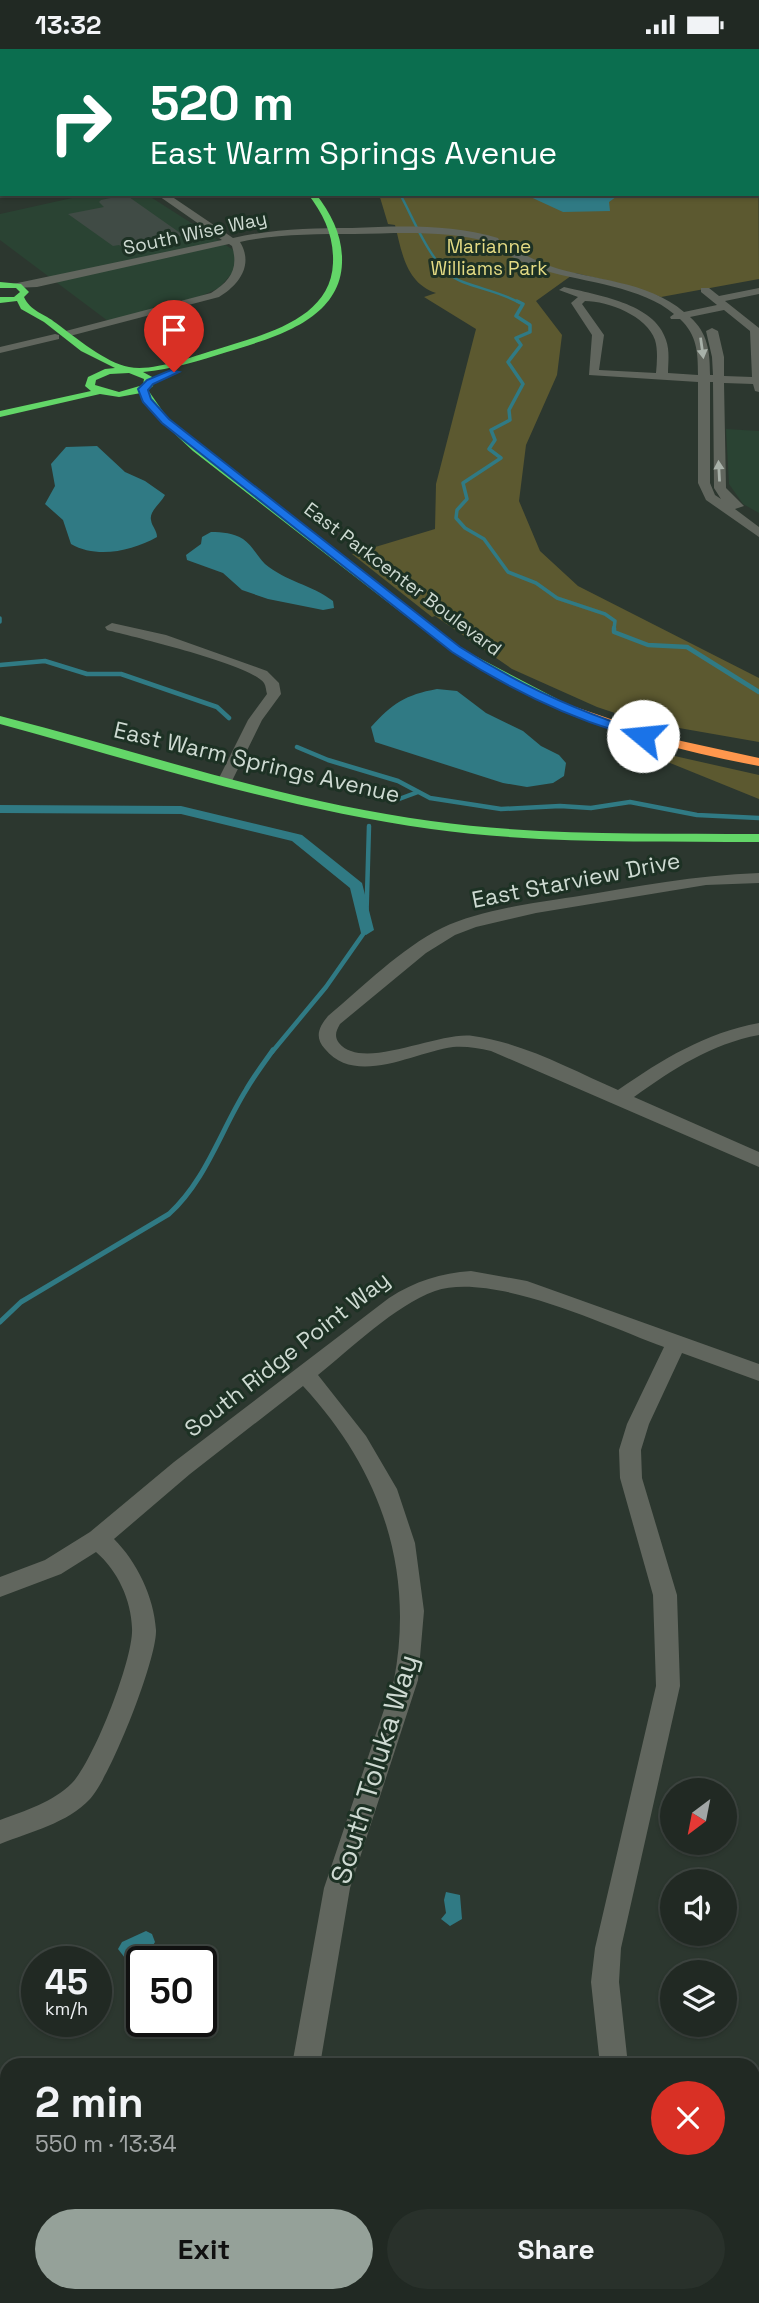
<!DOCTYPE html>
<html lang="en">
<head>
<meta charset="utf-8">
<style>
  :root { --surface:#212923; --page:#29312b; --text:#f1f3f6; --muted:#a2a6a6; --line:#3e4541; --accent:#95a199 }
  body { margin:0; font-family:"Space Grotesk",sans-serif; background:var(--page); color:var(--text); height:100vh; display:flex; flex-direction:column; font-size:26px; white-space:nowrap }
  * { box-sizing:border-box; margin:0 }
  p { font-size:23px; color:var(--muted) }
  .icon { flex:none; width:38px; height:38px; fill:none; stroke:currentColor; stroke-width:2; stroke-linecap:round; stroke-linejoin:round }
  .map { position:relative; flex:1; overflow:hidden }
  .drawer { position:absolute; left:0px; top:2009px; width:760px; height:245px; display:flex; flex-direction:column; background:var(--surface); border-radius:21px 21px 0 0; box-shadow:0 2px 5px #0004,0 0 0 2px var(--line) }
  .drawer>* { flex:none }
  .top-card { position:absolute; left:0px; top:0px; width:760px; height:147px; box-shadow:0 2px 5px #0004,0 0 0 2px var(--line); background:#0b6e4f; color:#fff; overflow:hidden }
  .needle { width:46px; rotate:212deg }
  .buttons { position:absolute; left:660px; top:1729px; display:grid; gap:14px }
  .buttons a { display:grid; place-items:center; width:77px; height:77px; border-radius:50%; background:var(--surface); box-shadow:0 2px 5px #0004,0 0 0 2px var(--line); font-size:35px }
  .speed { position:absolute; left:21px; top:1897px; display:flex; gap:14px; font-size:35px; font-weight:700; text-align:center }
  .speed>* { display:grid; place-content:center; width:91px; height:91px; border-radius:50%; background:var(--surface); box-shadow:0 2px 5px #0004,0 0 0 2px var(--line); line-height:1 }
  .speed small { font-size:18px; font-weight:400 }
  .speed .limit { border:4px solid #111; border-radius:10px; background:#fff; color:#111 }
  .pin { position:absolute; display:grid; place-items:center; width:60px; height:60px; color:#fff; margin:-72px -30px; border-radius:50% 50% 50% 0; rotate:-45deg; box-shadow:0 0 7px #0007 }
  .pin .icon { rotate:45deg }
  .me { position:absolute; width:77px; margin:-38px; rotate:287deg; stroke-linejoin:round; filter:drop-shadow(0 0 5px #0008) }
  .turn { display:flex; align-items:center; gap:24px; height:147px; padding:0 35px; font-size:32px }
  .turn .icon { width:91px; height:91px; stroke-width:2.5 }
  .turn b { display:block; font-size:49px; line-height:60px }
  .round { display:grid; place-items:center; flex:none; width:74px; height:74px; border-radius:37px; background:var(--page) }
  .head { display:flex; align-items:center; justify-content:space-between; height:119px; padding:0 35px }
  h1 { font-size:42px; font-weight:800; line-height:52px }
  .action { display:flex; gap:14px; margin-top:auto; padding:14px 35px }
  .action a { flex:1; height:80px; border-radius:42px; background:var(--accent); color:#111; font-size:28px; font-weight:800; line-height:80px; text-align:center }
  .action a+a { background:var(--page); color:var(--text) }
  .status { display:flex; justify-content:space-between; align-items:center; height:49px; padding:0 35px; background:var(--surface); direction:ltr }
  .status svg { height:19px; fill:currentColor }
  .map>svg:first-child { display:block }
  .built { fill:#2a4333 }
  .green { fill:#5c5930 }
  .water { fill:#307a84 }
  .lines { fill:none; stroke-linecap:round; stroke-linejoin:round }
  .stream-far3 { stroke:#307a84; stroke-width:2.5 }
  .stream-far2 { stroke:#307a84; stroke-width:3.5 }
  .stream-far1 { stroke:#307a84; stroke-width:4.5 }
  .stream { stroke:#307a84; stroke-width:5 }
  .canal { fill:#307a84; fill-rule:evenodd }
  .building { fill:#404b45 }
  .street { fill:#61665e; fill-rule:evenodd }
  .fast { fill:#63d668; fill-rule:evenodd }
  .slow { fill:#ff974d; fill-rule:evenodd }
  .oneway { fill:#a8b1a9 }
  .route { fill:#1a73e8; stroke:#114b97; stroke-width:2 }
  .labels { text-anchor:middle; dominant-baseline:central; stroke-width:6; stroke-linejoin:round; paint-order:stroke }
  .far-street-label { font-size:19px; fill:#cedad2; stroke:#1d3124 }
  .far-park-label { font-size:19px; fill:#e4db84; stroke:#1d3124 }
  .street-label { font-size:23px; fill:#cedad2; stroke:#1d3124 }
  .near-street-label { font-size:28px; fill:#cedad2; stroke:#1d3124 }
</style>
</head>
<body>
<div class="status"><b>13:32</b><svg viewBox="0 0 49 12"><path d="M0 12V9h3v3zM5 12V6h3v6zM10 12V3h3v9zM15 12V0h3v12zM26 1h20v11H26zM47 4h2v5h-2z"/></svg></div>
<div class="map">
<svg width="759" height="2254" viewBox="0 0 759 2254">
  <rect width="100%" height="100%" fill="#2c372f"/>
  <g class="built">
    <polygon points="90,145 146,145 238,204 234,222 219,239 190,252 108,272 0,191 0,165"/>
    <polygon points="726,380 759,382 759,464 743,455 729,435"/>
  </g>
  <g class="green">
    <path d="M758,61L759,230L661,248L626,236L575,224L536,252L562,286L557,326L526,396L519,452L540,502L578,537L759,629V693L639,672L597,658L512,620L435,567L432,568L352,505L435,480L436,435L476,280L424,248L436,244C406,234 402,204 395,176L388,175L379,145H758Z"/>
    <polygon points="639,699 759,726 759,750 638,701"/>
  </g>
  <g class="water">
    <polygon points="524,145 620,145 609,153 610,162 563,163"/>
    <path d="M97,397L125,423L145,432L165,446C161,454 149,462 151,471C152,478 157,481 157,488C132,502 97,510 71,495L63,471L45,455L55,437L51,415L66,398Z"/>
    <path d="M211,483C222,483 234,484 243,490C252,496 257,507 265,515C285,532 312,536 333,552L334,559L323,561L268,550L242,541L223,524L187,511L186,506L201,495L202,488Z"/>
    <path d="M437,640L457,642L486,664L523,682L541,697L559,706L566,714L564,727L553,734L527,738L503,734L375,693L371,678C393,654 405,646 437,640Z"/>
    <polygon points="446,1843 460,1846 462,1870 450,1877 441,1870 446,1864 444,1851"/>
    <polygon points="146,1882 152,1885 155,1893 152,1898 125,1909 118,1900 122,1893"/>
  </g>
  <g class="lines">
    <path class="stream-far3" d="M400,145C415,172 433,223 463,233C484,241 500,243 520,254"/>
    <g class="stream-far2">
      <polyline points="517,252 523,255 516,267 530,276 530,283 516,289 521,296 508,313 523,335 509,361 510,371 491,381 495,391 489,400 501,409 463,434 467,450 457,461 456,469 465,479 484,490 508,523 536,534 557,549 605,565 615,572 614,580"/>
      <polyline points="0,569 0,573"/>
    </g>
    <g class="stream-far1">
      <polyline points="614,579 614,583 648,596 687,598 759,643"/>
      <polyline points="0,616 45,612 87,625 121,625 217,658 229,669"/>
      <polyline points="297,698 328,711 398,732 430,749 501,760 560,757 591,759 630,753 697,766 759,769"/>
      <polyline points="391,753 418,743"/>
      <polyline points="272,1003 326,938 366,881 369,777"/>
    </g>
    <path class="stream" d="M0,1273L21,1253L169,1165C206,1131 220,1083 246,1041C254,1027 264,1014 273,1001"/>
    <polygon class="canal" points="0,756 181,757 302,786 362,834 374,881 366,886 361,884 350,839 292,792 181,765 0,764"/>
  </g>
  <polygon class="building" points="120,147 129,148 183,186 128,202 119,196 113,197 68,165 104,158 99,153 101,151"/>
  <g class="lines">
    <g class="street">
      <rect x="0" y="60" width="2" height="6"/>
      <polygon points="2,99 2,105 0,106 0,100"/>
      <polygon points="2,142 2,145 7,145 0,149"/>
      <path d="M156,145H168L233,189C272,180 312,179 352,179C402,177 449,175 498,189L500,193C516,201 533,211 550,217C593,232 647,231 684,263L717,256L701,243V239H709L719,247L759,239V245L725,252L759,279V343L755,342L753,335L724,334L726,439L744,457L735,460L759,478V488L706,451L698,434V333L589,326L592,286L571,254L578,248L559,241L564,238C596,246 655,254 666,291C670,302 668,314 668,324L698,326C698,303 697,286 680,270H671L670,268L674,265C643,238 584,233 546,222C527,217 509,205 491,197L489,193C445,181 400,184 354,185C316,185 277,185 240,193C254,216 239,236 219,248L66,288L62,287V283L211,244C230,232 239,220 232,197L229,195L37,238L13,239L8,236L222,191ZM585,252C608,252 647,267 655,291C658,301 657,313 656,324L599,321L604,286L582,255ZM724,261L750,282L752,328L724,327V308L718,282L712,279L706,282L712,308L713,326H710C710,303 708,284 690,268ZM710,333H713L714,439L721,450L715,446L710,434Z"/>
      <polygon points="55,285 59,286 59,290 0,304 0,298"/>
      <path d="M112,574L166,586L267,622L279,634L281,645L262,671L230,736H220L217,733L248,671L267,645C266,642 266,637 264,634C250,615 134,588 107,581L105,578Z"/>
      <path d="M759,824V834L706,836L536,864L476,878L455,886L426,904L340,975C336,982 334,987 339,994C363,1023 438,982 473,987C524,994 572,1021 618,1041C663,1010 705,984 759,974V986C711,995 673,1020 634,1048L759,1103V1118L491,1002C478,999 466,997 453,998C415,1003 356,1038 325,1000C314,988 319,978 328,967C364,937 400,900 442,879C479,861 533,854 573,848C635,838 696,826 759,824Z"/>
      <path d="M471,1222L527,1232L759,1315V1332L682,1304L649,1375L641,1401L642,1429L677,1546L680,1637L621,1899L619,1933L628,2016H600L591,1933L595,1899L656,1637L653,1546L620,1429L619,1401L627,1375L664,1298C607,1277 492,1222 435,1242C394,1257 352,1299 318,1326L366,1387L397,1440L415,1494L424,1562L418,1631L350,1839L320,2016H292L324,1839L394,1631C415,1519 380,1420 303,1337L190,1425L114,1490C137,1513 154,1548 156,1581C157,1610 111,1727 90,1750C68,1774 30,1783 0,1795V1771C25,1762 53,1753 72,1734C93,1713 134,1609 132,1579C131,1551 118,1522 96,1503L61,1525L0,1548V1528L45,1511L90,1483L174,1413L389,1249C415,1232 441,1224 471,1222Z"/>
      <polygon points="759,2037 759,2065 752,2066 752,2038"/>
      <polygon points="7,2065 7,2094 0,2097 0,2068"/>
      <polygon points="247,2247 277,2247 275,2254 245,2254"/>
      <polygon points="621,2247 651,2247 650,2254 620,2254"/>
    </g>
    <g class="fast">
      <polygon points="139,0 147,0 148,2 140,2"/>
      <path d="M308,145H316C332,166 343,188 342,214C340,272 272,289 227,303C199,312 172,320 143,323L154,329L153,337L148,341L166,367L201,398L460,599L565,654V660H557L452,603L193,402L160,371L141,344L119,348L100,345L0,368V362L91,342L85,337L88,328L105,320L115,319L81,302L44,273L21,260L17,252L0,254V248H14L20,243L16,239H0V233L21,235L29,243L24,248C30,262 45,265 56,274C75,288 106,314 129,318C153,323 194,307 218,300C262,286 331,271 333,214C334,187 324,166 308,145ZM129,324L144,330L143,336L119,343L95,336L96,331L110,325Z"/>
      <path d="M0,667C144,704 284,752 431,772C540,787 650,784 759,785V793C650,792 540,795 431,780C285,760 142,714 0,675Z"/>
    </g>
    <path class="slow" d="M561,653L663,688L759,709V717C689,704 622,686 557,660L555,657Z"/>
  </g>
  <defs><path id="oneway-solid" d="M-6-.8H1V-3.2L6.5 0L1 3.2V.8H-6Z" transform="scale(1.75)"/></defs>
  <g class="oneway">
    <use href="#oneway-solid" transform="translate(702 299) rotate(82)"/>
    <use href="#oneway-solid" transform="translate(719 422) rotate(-93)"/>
  </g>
  <path class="route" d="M171,321L179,323L153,335L148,341L151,350L169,370L460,598C519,636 581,664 647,684V689C637,691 626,685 616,682C558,664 503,636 452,603L162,374L143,353L138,340L147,331Z"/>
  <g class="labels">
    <g class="far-street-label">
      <text transform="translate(195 184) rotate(-12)">South Wise Way</text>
      <text transform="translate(403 530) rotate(37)">East Parkcenter Boulevard</text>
    </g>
    <g class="far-park-label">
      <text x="489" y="197">Marianne<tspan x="489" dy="22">Williams Park</tspan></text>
    </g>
    <g class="street-label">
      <text transform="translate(257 713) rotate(13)">East Warm Springs Avenue</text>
      <text transform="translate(576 831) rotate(-11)">East Starview Drive</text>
      <text transform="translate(287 1305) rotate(-38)">South Ridge Point Way</text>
    </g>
    <g class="near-street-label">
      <text transform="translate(374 1720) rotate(-73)">South Toluka Way</text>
    </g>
  </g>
</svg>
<div class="buttons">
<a><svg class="needle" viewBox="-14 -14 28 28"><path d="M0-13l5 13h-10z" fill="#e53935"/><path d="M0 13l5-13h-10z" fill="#a2a6a6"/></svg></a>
<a><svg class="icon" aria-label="sound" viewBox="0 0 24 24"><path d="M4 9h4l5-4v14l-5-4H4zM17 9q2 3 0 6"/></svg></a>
<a><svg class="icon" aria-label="layers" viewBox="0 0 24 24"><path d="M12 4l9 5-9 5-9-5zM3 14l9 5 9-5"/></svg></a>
</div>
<div class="speed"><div>45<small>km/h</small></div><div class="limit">50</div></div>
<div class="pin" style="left:174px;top:323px;background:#d93025"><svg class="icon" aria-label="arrive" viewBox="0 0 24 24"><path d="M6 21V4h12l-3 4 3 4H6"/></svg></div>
<svg class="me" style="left:643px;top:687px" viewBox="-20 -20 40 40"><circle r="19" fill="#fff"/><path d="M0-13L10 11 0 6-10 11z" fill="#1a73e8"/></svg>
<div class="top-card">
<div class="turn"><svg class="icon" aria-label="right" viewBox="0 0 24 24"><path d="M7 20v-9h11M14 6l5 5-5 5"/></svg><div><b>520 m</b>East Warm Springs Avenue</div></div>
</div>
<section class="drawer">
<div class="head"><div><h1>2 min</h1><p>550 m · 13:34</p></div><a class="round" style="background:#d93025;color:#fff"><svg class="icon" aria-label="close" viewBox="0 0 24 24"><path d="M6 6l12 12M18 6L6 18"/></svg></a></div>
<div class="action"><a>Exit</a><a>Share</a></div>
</section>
</div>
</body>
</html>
